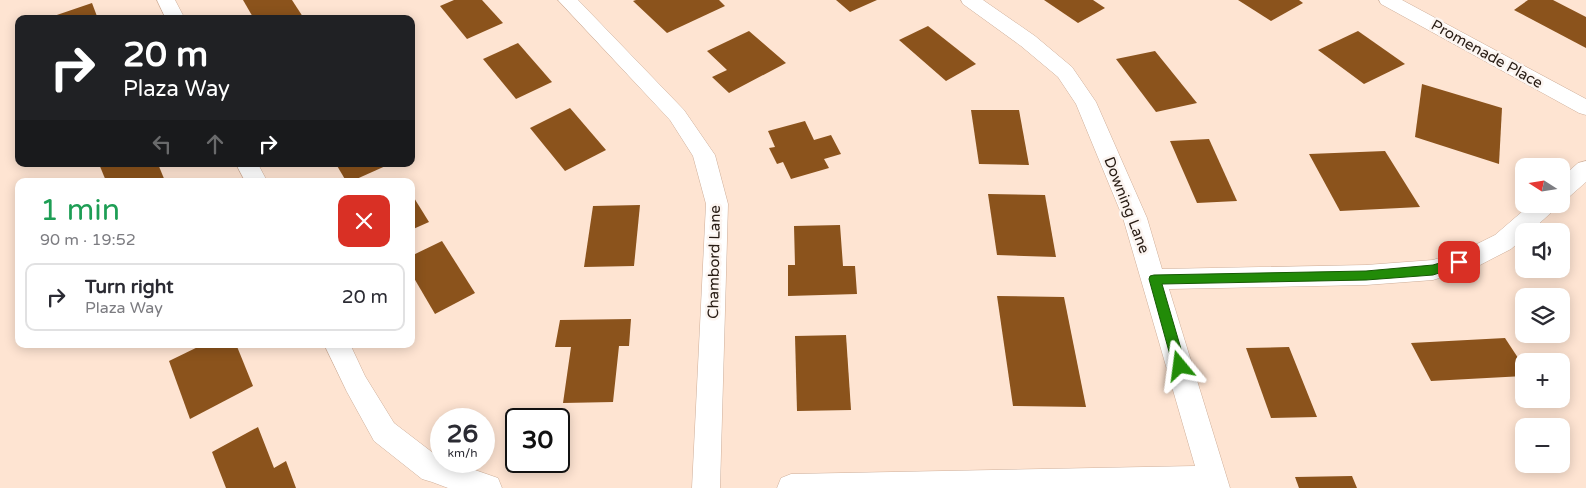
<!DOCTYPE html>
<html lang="en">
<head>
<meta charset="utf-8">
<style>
  :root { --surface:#fff; --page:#f2f2f3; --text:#2b2b33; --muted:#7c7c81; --line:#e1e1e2 }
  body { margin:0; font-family:"Varela Round",sans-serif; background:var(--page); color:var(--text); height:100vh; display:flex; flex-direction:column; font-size:19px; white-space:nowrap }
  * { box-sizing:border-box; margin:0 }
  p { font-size:16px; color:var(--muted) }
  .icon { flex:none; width:28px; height:28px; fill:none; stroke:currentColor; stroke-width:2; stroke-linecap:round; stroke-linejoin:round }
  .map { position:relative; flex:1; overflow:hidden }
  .panel { position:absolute; left:15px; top:178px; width:400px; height:170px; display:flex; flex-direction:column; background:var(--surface); border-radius:10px; box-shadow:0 2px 12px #0003 }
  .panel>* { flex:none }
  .guide { position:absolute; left:15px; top:15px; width:400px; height:152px; border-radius:10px; box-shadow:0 2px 12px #0003; background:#202124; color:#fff; overflow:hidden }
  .needle { width:32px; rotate:282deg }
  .buttons { position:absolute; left:1515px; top:158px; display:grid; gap:10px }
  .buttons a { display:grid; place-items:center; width:55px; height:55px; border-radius:10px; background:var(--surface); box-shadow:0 2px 12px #0003; font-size:25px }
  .speed { position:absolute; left:430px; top:408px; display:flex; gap:10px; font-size:25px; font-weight:700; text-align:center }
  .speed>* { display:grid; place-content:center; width:65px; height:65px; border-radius:50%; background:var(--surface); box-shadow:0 2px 12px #0003; line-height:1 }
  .speed small { font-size:12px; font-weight:400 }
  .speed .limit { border:2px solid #111; border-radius:8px; background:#fff; color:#111 }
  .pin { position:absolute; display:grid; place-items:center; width:42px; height:42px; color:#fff; margin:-21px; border-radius:10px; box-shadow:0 2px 8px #0006 }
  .me { position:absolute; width:55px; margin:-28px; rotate:344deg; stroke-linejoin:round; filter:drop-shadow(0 0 4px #0008) }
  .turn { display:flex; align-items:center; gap:18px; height:105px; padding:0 25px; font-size:22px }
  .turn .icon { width:65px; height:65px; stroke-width:2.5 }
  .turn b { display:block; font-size:35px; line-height:42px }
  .lanes { display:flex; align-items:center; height:48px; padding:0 25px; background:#0003; justify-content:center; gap:25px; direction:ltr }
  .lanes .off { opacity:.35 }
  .round { display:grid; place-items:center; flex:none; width:52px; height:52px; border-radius:10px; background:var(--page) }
  .summary { display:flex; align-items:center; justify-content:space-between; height:85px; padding:0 25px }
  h1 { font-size:30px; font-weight:600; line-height:38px; color:#1e9e55 }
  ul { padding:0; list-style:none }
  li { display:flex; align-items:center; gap:15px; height:68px; margin:0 10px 8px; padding:0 15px; border:2px solid var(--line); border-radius:10px }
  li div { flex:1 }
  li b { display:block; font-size:19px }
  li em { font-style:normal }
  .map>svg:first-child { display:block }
  .building { fill:#8b531c }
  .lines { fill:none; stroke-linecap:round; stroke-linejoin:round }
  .street-casing { stroke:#ceae99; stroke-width:1 }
  .street { fill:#fff; fill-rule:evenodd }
  .route { fill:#228b08; stroke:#165a05 }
  .labels { text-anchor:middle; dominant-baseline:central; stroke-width:5; stroke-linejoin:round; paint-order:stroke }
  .street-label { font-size:15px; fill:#271b13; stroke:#fcf5f1 }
</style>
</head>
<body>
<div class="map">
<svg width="1586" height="488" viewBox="0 0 1586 488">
  <rect width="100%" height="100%" fill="#fee4d2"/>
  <g class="building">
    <polygon points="243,0 292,0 303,17 298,19 254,19"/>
    <polygon points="454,0 482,0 503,23 467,39 440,6"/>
    <polygon points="636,0 719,0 725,6 667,33 633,1"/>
    <polygon points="836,0 877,0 850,12"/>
    <polygon points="1044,0 1093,0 1105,8 1078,23"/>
    <polygon points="1238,0 1299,0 1303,3 1271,21"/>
    <polygon points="1528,0 1553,0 1586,17 1586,48 1514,10"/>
    <polygon points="92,3 98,19 48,19 48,18"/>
    <polygon points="928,26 976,64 946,81 899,40"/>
    <polygon points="749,31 786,63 729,93 712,77 727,70 707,51"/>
    <polygon points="1358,31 1405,64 1364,84 1318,50"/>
    <polygon points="518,43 552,82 516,99 483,59"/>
    <polygon points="1155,51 1197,103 1156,112 1116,59"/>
    <polygon points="1422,84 1502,108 1499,164 1415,137"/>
    <polygon points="570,108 606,150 565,171 530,128"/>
    <polygon points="971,110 1019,110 1029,165 979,164"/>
    <polygon points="805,121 814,140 831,135 841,154 824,159 829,168 791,179 783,162 777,164 769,148 775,147 768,131"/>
    <polygon points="1209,139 1237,201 1197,203 1170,141"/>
    <polygon points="1385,151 1420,207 1340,211 1309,154"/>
    <polygon points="99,164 158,164 165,181 106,181"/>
    <polygon points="336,164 390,164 352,181 346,181"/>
    <polygon points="411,193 429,222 411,230"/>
    <polygon points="988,194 1045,195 1056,257 997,255"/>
    <polygon points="640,205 634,266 584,267 593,206"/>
    <polygon points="840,225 843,266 855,266 857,294 788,296 788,265 795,265 794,226"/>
    <polygon points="442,241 475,293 435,314 411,273 411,256"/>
    <polygon points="997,296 1064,297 1086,407 1013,406"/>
    <polygon points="631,319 629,346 619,346 613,402 563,403 571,347 555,347 560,320"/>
    <polygon points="846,335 851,410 797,411 795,336"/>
    <polygon points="1505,338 1524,367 1524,376 1431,381 1411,343"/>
    <polygon points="204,344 236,344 253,386 190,419 169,361"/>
    <polygon points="1289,347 1317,417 1271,418 1246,348"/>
    <polygon points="258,427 274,468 286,461 296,488 226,488 212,452"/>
    <polygon points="1352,476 1357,488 1299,488 1295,477"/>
  </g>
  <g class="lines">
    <defs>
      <g id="street">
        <polygon points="157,0 175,0 185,19 166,19"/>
        <polygon points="558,0 578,0 684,110 715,155 728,204 720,488 692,488 706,204 693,156 670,120"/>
        <polygon points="961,0 983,0 1035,36 1072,67 1096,102 1147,218 1162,269 1366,265 1433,260 1465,250 1495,235 1531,204 1557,204 1554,210 1531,231 1524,231 1524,238 1511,249 1480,265 1433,280 1366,285 1169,289 1230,488 777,488 781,478 791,474 1195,466 1123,218 1076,104 1058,77 1021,46 963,4"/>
        <polygon points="1379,0 1402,0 1586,99 1586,115 1579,113 1381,4"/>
        <polygon points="1586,161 1586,182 1569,197 1561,200 1561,178 1578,163"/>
        <polygon points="236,164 258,164 267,181 245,181"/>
        <polygon points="324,344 350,344 365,376 394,423 441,459 441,461 449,461 498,478 502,488 448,488 432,482 422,479 374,441 347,392"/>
      </g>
    </defs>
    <use href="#street" class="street-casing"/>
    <use href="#street" class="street"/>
  </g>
  <polygon class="route" points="1459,257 1463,259 1465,262 1463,265 1433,275 1366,280 1162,284 1186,366 1184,370 1180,372 1175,370 1173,366 1149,279 1150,276 1154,275 1366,271 1433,265"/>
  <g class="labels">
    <g class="street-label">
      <text transform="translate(1487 54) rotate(29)">Promenade Place</text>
      <text transform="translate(1127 205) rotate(69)">Downing Lane</text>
      <text transform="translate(714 262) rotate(-89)">Chambord Lane</text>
    </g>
  </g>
</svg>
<div class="buttons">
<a><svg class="needle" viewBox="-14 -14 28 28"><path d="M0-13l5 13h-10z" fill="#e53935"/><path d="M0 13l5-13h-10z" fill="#7c7c81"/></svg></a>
<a><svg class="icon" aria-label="sound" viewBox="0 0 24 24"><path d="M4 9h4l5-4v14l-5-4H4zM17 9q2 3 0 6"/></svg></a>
<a><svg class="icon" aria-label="layers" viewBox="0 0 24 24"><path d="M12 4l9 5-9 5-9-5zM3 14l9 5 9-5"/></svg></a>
<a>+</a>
<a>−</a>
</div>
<div class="speed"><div>26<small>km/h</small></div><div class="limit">30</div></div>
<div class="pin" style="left:1459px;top:262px;background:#d93025"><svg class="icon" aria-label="arrive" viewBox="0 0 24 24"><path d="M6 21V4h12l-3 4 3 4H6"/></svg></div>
<svg class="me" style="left:1180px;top:366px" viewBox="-20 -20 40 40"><path d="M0-17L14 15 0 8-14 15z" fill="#228b08" stroke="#fff" stroke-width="4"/></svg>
<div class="guide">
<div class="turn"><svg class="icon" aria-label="right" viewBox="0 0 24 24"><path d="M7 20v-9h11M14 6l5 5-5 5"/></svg><div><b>20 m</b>Plaza Way</div></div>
<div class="lanes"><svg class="icon off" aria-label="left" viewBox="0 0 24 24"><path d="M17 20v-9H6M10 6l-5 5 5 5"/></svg><svg class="icon off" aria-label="ahead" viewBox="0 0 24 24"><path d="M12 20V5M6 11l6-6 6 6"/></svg><svg class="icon" aria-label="right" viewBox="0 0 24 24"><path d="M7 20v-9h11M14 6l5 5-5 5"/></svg></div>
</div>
<section class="panel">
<div class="summary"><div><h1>1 min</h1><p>90 m · 19:52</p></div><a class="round" style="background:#d93025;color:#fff"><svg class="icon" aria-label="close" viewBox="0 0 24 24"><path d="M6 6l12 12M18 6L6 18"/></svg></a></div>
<ul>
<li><svg class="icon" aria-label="right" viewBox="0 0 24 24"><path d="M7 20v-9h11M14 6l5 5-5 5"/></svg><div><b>Turn right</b><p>Plaza Way</p></div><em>20 m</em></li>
</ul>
</section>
</div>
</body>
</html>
